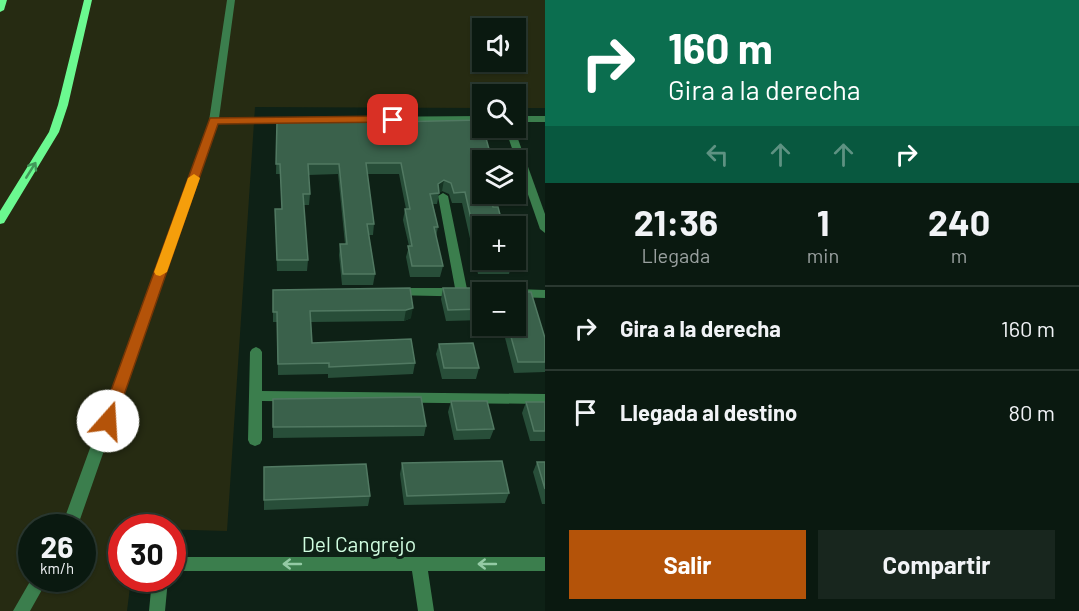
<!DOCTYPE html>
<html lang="es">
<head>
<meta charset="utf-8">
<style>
  :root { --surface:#0a1910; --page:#18261e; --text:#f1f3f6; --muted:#99a09f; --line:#2a3830; --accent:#b45309 }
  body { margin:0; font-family:Barlow,sans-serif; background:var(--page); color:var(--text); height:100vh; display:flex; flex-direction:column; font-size:22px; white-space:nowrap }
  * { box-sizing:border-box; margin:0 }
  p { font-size:20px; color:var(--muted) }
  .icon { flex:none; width:33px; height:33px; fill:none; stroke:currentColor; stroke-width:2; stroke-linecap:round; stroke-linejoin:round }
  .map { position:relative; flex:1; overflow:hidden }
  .side { display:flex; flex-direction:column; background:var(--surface); width:534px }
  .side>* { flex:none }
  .hud { background:#0b6e4f; color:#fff; overflow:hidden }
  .buttons { position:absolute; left:472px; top:18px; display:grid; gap:12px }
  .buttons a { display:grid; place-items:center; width:54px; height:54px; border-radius:0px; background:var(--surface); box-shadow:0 2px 4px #0004,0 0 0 2px var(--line); font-size:30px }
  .speed { position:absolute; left:18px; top:514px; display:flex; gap:12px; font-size:30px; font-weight:700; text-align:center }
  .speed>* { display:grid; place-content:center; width:78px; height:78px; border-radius:50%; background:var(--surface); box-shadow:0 2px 4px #0004,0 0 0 2px var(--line); line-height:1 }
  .speed small { font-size:15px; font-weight:400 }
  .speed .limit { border:9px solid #d22; background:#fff; color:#111 }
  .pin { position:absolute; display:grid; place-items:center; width:51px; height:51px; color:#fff; margin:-26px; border-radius:12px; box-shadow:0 3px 9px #0006 }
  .me { position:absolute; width:66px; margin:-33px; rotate:19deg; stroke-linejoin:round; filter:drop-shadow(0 0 4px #0008) }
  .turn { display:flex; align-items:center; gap:21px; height:126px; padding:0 24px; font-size:27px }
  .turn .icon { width:78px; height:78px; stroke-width:2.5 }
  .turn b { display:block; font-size:42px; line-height:51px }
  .lanes { display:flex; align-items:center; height:57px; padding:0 24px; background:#0003; justify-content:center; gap:30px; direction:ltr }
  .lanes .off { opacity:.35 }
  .eta { display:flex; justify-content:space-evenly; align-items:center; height:102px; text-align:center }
  .eta b { font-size:36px; font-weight:700; line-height:42px }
  .action { display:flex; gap:12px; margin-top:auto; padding:12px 24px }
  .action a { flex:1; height:69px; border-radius:0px; background:var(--accent); color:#fff; font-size:24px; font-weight:700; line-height:69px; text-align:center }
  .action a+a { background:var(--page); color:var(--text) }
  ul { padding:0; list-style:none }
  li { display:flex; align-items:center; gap:18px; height:84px; padding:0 24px; border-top:2px solid var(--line) }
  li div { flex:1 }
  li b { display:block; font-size:22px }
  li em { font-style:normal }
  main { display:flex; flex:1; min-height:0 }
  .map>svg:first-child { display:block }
  .green { fill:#262b12; fill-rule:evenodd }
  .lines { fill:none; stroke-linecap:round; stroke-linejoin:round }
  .street { fill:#3b7e4d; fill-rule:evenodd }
  .secondary { fill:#6bf990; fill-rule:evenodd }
  .wall { fill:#284e39 }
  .shaded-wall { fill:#163423 }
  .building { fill:#3a614b; stroke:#517962; stroke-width:1.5 }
  .oneway { stroke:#419859 }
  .oneway2 { stroke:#94caa5 }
  .route { fill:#b45309; stroke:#753606; stroke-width:1.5 }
  .slow { fill:#f59e0b }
  .labels { text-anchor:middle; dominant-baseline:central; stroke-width:6; stroke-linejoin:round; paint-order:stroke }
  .near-street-label { font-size:21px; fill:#d0fde0; stroke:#0e2116 }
</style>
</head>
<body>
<main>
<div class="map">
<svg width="545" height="611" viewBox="0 0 545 611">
  <rect width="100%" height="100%" fill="#0e2116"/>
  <path class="green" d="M0,0H545V108H516V94H483V108L255,107L227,531L122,528V579H131L127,611H0ZM483,28H516V62H483ZM32,528H82V579H32Z"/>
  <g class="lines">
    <g class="street">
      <polygon points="227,0 235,0 219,118 483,116 483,122 218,124 77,528 61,528 209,121"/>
      <rect x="516" y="116" width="29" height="6"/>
      <polygon points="505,128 514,128 545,214 545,233 540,229"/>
      <polygon points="443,193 448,196 467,289 483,289 489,292 483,292 483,297 390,295 388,292 390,289 394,288 455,288 438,196"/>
      <polygon points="516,289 545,290 545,298 516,297 516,292 510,292"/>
      <polygon points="256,347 260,349 262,352 262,391 545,394 545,404 262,401 262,440 260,444 255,446 250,444 248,440 250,352 252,349"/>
      <polygon points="172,557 545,557 545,571 428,571 434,611 418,611 412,571 172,571"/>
      <polygon points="32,578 48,579 30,611 13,611"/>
      <polygon points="152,579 168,579 165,611 149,611"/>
    </g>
    <g class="secondary">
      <polygon points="0,0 7,0 4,10 0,12"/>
      <polygon points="84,0 92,0 68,105 59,132 4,223 0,224 0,211 49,132 58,105"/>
    </g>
  </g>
  <g class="wall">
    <polygon points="277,121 391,122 483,160 483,194 512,263 509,274 478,274 462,203 452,203 449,194 442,191 439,193 437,204 433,204 438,227 436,237 443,266 440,277 410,277 406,257 409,246 403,220 405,209 406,209 399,174 367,174 374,224 373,235 369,235 375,274 373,285 342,285 339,255 340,244 345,244 338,174 308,175 310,194 309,205 303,205 308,260 307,271 277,271 275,209 282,209 280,174 276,174"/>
    <polygon points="410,288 411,318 404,321 311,322 312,343 415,363 413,374 328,378 328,374 278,375 277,322 273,322 273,290"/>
    <polygon points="443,288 476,293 483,293 483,320 446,321 441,299"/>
    <polygon points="502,326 516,326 545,338 545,372 514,373"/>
    <polygon points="439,344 479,368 476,379 442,379 436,354"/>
    <polygon points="273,399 426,426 424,436 273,438"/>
    <polygon points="451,401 494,429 490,439 454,440 448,412"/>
    <polygon points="526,402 545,402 545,441 530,441 522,413"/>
    <polygon points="537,462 545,462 545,504 542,504 533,472"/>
    <polygon points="402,463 509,493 505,503 404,505 400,474"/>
    <polygon points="264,467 370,496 368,506 264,510"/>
  </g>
  <g class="shaded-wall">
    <polygon points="444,180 442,191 439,193 438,184"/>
    <polygon points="413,308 411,318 404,321 406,310"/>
  </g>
  <g class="building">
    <polygon points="391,120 391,122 481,120 492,160 483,160 483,164 480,164 483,174 483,194 489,194 493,207 498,207 503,226 483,226 483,260 511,260 512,263 481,263 465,192 454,193 451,183 444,180 438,184 439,193 430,194 438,227 434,227 443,266 412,266 408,246 412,246 405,209 410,209 401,163 366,163 374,224 367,224 375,274 343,274 340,244 347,244 339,164 308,164 310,194 303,194 308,260 277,260 275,209 282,209 280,164 276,164 277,121"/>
    <polygon points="410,288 413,308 406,310 310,311 312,343 411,339 415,363 329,367 329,363 278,364 277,312 273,312 273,290"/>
    <polygon points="443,288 475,288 476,293 483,293 483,309 448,310"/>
    <polygon points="499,292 531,292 545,338 545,362 518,362 508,326 516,326 516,292"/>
    <polygon points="473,343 479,368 444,368 439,344"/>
    <polygon points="421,397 426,426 273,427 273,399"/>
    <polygon points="451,401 487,401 494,429 457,430"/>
    <polygon points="526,402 545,402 545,431 534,431"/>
    <polygon points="502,461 509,493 407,496 402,463"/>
    <polygon points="537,462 545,462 545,489"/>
    <polygon points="366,464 370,496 264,500 264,467"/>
  </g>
  <defs><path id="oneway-shaft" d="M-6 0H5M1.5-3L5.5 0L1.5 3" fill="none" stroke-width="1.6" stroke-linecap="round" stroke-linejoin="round" transform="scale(1.5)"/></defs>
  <use class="oneway" href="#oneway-shaft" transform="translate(31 170) rotate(-58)"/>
  <g class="oneway2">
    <use href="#oneway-shaft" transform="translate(292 564) rotate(-180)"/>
    <use href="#oneway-shaft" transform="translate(487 564) rotate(-180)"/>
  </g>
  <polygon class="route" points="393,116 399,120 397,122 218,124 115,421 113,425 102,425 100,421 210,118"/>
  <polygon class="slow" points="194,174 200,178 167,272 160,276 156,275 154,272 188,178"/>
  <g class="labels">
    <g class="near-street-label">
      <text x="359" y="543">Del Cangrejo</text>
    </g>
  </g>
</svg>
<div class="buttons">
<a><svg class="icon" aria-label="sound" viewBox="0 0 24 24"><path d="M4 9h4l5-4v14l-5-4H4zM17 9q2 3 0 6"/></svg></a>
<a><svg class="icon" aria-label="search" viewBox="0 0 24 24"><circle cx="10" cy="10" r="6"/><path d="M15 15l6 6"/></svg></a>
<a><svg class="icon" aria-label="layers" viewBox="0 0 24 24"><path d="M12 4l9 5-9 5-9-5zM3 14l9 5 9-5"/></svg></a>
<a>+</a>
<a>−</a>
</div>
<div class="speed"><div>26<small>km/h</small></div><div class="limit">30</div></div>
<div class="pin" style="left:393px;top:120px;background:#d93025"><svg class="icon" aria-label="arrive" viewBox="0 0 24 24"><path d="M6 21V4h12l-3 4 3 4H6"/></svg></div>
<svg class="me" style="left:108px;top:421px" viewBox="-20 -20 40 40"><circle r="19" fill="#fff"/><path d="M0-13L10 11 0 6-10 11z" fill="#b45309"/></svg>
</div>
<section class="side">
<div class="hud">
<div class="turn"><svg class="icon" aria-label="right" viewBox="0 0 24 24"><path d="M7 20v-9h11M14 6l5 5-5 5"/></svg><div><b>160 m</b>Gira a la derecha</div></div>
<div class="lanes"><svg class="icon off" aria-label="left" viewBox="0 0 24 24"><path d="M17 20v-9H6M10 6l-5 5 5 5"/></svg><svg class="icon off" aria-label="ahead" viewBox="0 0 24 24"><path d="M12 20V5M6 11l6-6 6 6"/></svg><svg class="icon off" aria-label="ahead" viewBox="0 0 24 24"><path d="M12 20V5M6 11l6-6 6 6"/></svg><svg class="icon" aria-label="right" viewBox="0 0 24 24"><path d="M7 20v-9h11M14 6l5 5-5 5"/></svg></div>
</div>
<div class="eta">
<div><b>21:36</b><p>Llegada</p></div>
<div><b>1</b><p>min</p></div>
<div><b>240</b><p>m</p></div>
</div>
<ul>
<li><svg class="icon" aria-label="right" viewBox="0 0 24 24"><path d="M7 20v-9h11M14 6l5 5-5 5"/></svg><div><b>Gira a la derecha</b></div><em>160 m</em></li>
<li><svg class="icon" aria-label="arrive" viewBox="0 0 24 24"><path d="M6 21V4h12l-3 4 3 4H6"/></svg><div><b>Llegada al destino</b></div><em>80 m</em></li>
</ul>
<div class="action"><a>Salir</a><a>Compartir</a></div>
</section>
</main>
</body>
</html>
